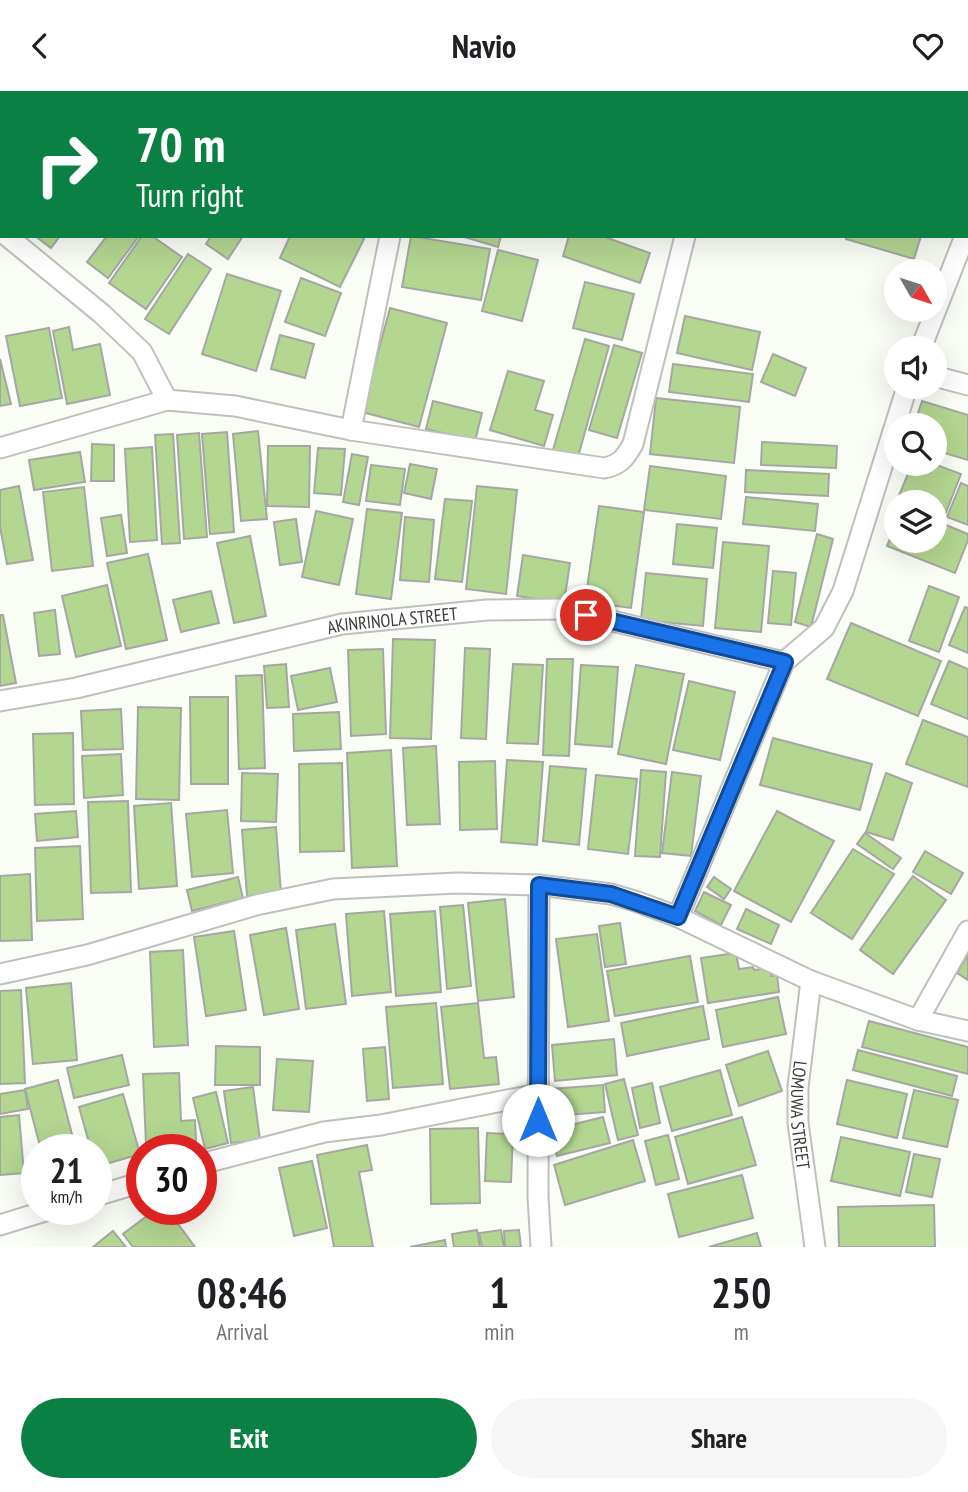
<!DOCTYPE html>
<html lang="en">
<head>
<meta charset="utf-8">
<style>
  :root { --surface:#fff; --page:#f6f6f6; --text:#202124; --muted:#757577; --accent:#0b8043 }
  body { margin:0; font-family:"PT Sans Narrow",sans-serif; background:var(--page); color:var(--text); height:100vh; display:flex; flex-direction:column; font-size:26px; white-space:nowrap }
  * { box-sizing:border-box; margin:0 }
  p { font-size:23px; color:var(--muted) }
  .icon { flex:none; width:38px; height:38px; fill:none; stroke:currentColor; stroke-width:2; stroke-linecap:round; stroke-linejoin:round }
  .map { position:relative; height:1156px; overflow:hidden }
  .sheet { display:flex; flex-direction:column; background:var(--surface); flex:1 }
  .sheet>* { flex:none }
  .banner { position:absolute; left:0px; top:0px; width:970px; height:147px; box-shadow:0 7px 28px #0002; background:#0b8043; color:#fff; overflow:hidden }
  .needle { width:46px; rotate:129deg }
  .controls { position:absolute; left:884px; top:168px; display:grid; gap:14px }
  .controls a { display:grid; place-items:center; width:63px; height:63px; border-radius:50%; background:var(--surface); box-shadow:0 7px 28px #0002; font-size:35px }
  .speed { position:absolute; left:21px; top:1043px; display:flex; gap:14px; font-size:35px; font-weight:700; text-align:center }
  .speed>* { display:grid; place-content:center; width:91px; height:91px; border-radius:50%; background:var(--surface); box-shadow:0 7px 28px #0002; line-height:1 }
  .speed small { font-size:18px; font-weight:400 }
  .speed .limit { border:10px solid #d22; background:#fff; color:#111 }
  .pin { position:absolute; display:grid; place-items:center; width:60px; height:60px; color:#fff; margin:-30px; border:4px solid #fff; border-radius:50%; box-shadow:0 2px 7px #0007 }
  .me { position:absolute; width:77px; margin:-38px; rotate:0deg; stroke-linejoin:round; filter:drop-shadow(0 0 5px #0008) }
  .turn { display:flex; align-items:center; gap:24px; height:147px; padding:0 21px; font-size:32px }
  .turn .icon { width:91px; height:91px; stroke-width:2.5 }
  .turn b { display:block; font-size:49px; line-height:60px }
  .eta { display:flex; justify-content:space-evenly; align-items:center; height:119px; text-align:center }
  .eta b { font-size:42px; font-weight:700; line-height:49px }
  .primary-button { display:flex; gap:14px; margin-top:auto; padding:14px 21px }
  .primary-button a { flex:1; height:80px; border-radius:42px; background:var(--accent); color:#fff; font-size:28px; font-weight:700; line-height:80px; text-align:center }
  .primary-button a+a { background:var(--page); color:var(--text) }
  header { display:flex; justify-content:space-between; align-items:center; height:91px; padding:0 21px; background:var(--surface); font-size:32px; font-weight:700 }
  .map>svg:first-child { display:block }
  .building { fill:#b3d691; stroke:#a5a8a2; stroke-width:2 }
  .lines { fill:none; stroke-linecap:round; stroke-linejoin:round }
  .minor-casing { stroke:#bec1bb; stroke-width:23 }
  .minor { stroke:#fff; stroke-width:19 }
  .route-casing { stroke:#114b97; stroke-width:18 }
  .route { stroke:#1a73e8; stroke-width:12 }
  .labels { text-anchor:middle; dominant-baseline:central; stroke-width:5; stroke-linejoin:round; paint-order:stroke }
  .street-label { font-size:18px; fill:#3a3c39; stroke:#fff }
</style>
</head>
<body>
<header><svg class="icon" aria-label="back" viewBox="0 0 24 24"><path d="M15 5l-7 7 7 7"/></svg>Navio<svg class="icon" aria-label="heart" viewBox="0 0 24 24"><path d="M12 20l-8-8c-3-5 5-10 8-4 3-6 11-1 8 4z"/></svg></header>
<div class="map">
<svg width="968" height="1156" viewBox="0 0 968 1156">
  <rect width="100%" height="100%" fill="#f9fdf6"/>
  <g class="building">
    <polygon points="35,145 60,145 51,157"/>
    <polygon points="107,145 139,145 108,187 87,171"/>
    <polygon points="142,145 152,145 182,166 146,218 109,192"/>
    <polygon points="211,145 243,145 228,168 206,153"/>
    <polygon points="290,145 359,145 364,148 340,196 280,167"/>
    <polygon points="411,145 490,158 481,209 402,196"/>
    <polygon points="461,145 501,145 498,156"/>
    <polygon points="569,145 602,145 650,162 640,192 563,165"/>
    <polygon points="847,145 921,145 914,168 846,148"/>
    <polygon points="498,159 538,169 522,230 482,220"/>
    <polygon points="188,163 211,178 169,243 145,228"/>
    <polygon points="227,183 281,200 256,280 202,263"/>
    <polygon points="301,187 341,202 325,245 285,231"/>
    <polygon points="585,191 634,203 622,249 573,237"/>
    <polygon points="390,217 447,232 419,336 362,321"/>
    <polygon points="685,225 760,241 752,279 677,262"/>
    <polygon points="69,236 73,259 100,253 110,304 67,313 53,240"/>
    <polygon points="49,237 62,307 20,315 6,245"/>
    <polygon points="280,244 314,253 305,287 271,278"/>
    <polygon points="585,248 609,255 578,366 553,359"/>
    <polygon points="614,254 642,262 617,347 589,339"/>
    <polygon points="773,263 806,277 795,305 761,291"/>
    <polygon points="0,268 11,313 0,315"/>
    <polygon points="673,273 753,283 749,311 669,301"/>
    <polygon points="508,280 544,290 535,319 553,324 544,355 490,339"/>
    <polygon points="656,307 740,316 734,372 650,363"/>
    <polygon points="433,310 482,322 475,350 426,338"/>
    <polygon points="922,310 968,324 968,369 934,359 934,334 914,334"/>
    <polygon points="258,340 267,428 241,430 233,343"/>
    <polygon points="227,341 234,441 210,443 202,343"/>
    <polygon points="199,342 207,446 184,448 177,344"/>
    <polygon points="173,343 180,452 162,453 155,344"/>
    <polygon points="762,351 837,355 836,377 761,374"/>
    <polygon points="92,353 114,354 114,390 91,390"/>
    <polygon points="268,355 310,355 309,416 267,415"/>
    <polygon points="152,356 157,449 130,451 125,358"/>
    <polygon points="318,357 345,358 341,404 314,402"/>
    <polygon points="80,361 85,391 34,399 29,369"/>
    <polygon points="352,363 368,366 359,414 343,411"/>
    <polygon points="410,373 437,378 431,408 404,402"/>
    <polygon points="912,373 934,373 961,383 945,424 934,420 934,411 910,411 898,407"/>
    <polygon points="371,374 405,378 400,414 366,410"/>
    <polygon points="650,375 726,385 721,428 644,419"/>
    <polygon points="746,379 829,383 828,405 745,401"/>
    <polygon points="961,392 968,395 968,434 947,426"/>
    <polygon points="19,395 33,469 7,473 0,436 0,399"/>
    <polygon points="477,395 517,399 506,503 466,498"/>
    <polygon points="84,396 93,475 52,480 43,401"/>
    <polygon points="746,406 818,413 815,440 743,433"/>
    <polygon points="445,408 472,410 462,491 435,488"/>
    <polygon points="599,415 644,421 631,517 585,511"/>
    <polygon points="367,418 402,422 391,508 356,503"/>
    <polygon points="316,420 353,428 339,494 302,486"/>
    <polygon points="121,424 127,462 107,465 101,427"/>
    <polygon points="405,426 434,429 429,491 400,489"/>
    <polygon points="296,428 302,471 280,474 274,431"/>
    <polygon points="934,429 968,443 968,449 955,482 887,455 896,433 896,450 934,450"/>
    <polygon points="677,433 717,437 713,477 673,473"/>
    <polygon points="817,443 833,448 811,536 795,531"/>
    <polygon points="250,445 266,525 234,532 217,452"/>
    <polygon points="723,451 769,455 761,541 715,537"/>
    <polygon points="148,463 167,549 126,558 107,472"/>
    <polygon points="523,464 570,472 564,512 517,505"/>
    <polygon points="773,480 796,482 791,534 768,532"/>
    <polygon points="646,482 707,488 703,535 641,529"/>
    <polygon points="107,494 121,555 76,566 62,505"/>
    <polygon points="929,495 959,506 939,561 909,550"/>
    <polygon points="211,500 219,532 181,541 173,509"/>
    <polygon points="965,516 968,517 968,562 949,554"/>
    <polygon points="55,519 60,563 39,565 34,522"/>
    <polygon points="0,524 3,524 16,592 0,595"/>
    <polygon points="851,532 941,570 918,625 827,588"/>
    <polygon points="393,548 435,549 431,648 390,647"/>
    <polygon points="465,557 490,558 486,648 461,647"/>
    <polygon points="383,558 386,643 351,645 348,559"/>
    <polygon points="547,568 573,568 569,665 543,664"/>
    <polygon points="949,570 968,578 968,628 931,613"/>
    <polygon points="286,573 289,616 267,617 264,575"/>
    <polygon points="513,573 543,574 538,653 507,652"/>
    <polygon points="581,574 618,576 612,656 575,653"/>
    <polygon points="636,574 684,583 666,673 618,663"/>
    <polygon points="330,577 337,611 298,619 291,585"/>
    <polygon points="262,584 265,677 239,678 236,585"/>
    <polygon points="689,590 735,601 720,669 673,659"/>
    <polygon points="190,606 228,606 228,693 191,693"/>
    <polygon points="138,616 181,617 179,709 136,708"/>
    <polygon points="121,618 123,658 83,659 81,620"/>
    <polygon points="339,621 341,658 294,660 293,623"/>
    <polygon points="923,629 968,646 968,696 906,673"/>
    <polygon points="73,642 74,713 35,714 33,643"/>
    <polygon points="773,647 872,673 860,719 760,694"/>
    <polygon points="436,655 440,733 407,734 403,657"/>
    <polygon points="391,659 397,775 352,777 347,662"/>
    <polygon points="121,663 123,704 84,707 82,665"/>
    <polygon points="507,669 543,671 537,754 501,751"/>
    <polygon points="495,670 497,738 460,739 459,671"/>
    <polygon points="342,672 344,760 300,761 299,673"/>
    <polygon points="550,675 586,678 579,754 543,750"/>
    <polygon points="641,679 666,681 660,766 635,765"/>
    <polygon points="672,681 701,685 691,765 662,762"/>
    <polygon points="242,682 278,683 276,731 241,730"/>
    <polygon points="886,682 912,692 893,749 866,741"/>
    <polygon points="596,684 637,688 628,763 588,758"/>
    <polygon points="128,710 131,801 91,802 88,711"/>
    <polygon points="171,712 177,795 139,798 134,715"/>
    <polygon points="227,719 233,782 192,786 186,723"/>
    <polygon points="76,720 78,746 37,750 35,723"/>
    <polygon points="777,720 834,750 791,831 734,800"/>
    <polygon points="276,736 281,802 247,805 242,739"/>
    <polygon points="865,742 901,767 893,778 857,753"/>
    <polygon points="80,755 83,828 37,830 35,757"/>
    <polygon points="853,758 894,783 852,848 811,822"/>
    <polygon points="925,760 963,782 951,803 913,781"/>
    <polygon points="30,783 32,849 0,850 0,785"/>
    <polygon points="913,785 946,809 893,883 860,859"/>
    <polygon points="238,786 243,807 192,820 187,799"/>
    <polygon points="714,786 731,798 724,808 707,796"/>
    <polygon points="704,801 731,814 721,834 695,820"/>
    <polygon points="505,808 514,906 478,910 468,812"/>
    <polygon points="463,814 471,895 447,898 440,816"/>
    <polygon points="746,818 779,834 771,853 737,838"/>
    <polygon points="384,820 391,901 352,905 346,823"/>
    <polygon points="435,820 441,901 396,905 390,823"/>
    <polygon points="620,832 626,873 605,876 599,835"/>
    <polygon points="335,833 346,913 306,918 296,839"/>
    <polygon points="286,837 299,918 264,924 250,844"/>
    <polygon points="234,840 246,919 206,925 194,846"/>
    <polygon points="597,843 609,930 568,936 556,848"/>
    <polygon points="183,859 188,954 154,956 150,861"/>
    <polygon points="736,862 739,878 753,876 754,879 770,877 771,885 777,884 779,901 708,912 701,867"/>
    <polygon points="968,864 968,889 957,882"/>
    <polygon points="690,865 698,911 615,925 607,880"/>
    <polygon points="71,892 77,969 33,973 26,897"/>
    <polygon points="21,899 25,992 0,993 0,900"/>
    <polygon points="778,906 786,943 723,956 716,919"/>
    <polygon points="436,912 443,993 393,997 386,916"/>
    <polygon points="478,912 484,967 496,966 499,993 450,998 441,916"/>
    <polygon points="703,915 709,948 627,965 621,932"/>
    <polygon points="869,930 968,956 968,983 862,956"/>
    <polygon points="614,948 617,984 555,990 552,954"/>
    <polygon points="216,955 260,956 260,994 215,994"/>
    <polygon points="385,956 389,1008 367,1010 363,958"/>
    <polygon points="858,959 957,985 952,1005 853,979"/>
    <polygon points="768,960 782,1000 739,1015 726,974"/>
    <polygon points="122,964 129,994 74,1007 67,977"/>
    <polygon points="277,968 313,970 309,1021 273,1019"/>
    <polygon points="720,979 732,1024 672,1040 660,996"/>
    <polygon points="179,982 181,1030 195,1029 196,1050 146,1053 143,983"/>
    <polygon points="624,988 638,1044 618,1049 605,993"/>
    <polygon points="58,989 76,1059 41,1059 25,998"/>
    <polygon points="847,989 907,1003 897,1047 837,1033"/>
    <polygon points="652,992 660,1032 640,1037 632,997"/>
    <polygon points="603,994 605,1021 551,1025 550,998"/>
    <polygon points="253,996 260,1049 231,1052 224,1000"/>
    <polygon points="25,999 28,1018 0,1023 0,1003"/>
    <polygon points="914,999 958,1009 947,1056 903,1047"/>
    <polygon points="216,1001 228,1052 205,1058 193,1007"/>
    <polygon points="123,1003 140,1063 96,1076 96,1059 91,1059 79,1016"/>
    <polygon points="19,1024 24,1082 0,1084 0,1026"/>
    <polygon points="603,1026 610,1052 557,1065 551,1039"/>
    <polygon points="742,1026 756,1074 688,1093 675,1046"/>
    <polygon points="478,1037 480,1112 431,1113 430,1038"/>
    <polygon points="487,1042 513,1043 511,1091 485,1090"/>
    <polygon points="668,1044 679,1088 656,1094 645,1050"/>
    <polygon points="841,1046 910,1061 900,1105 831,1090"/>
    <polygon points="633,1049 645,1090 565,1114 554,1074"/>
    <polygon points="367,1054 372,1079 359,1081 373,1156 334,1156 317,1064"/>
    <polygon points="914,1063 940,1068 932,1106 906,1101"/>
    <polygon points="312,1070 327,1137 294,1145 279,1077"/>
    <polygon points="742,1084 753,1127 679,1146 668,1103"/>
    <polygon points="934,1114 935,1156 839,1156 838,1116"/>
    <polygon points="156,1118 167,1118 195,1156 133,1156 123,1143"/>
    <polygon points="477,1139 480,1156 454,1156 452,1143"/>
    <polygon points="501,1139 504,1156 482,1156 479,1142"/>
    <polygon points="519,1139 521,1156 505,1156 504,1140"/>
    <polygon points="113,1140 126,1156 93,1156"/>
    <polygon points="757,1142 761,1156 709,1156"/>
    <polygon points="445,1149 446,1156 410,1156"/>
  </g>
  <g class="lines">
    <defs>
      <g id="minor">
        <polyline points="290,0 293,2"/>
        <polyline points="428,2 429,0"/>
        <polyline points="728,2 728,0"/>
        <polyline points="7,145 102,223 142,261 167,309"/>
        <polyline points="921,257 965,145"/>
        <polyline points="934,285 968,294"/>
        <polyline points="351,339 390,145"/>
        <path d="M0,357L167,309L235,315L351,339L604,377C620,374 625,367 633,353L685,145"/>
        <path id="s1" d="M0,610L76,597L342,533L487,519L562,518L784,571"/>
        <polyline points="539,794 538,1106 541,1156"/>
        <polyline points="678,826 784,571 824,537 843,500 907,296"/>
        <polyline points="0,883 87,864 256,814 333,798 457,792 539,794 611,803 635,810 678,826 811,890 918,929 968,940"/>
        <path id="s2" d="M811,890L798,996V1032L815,1156"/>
        <polyline points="918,929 968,840"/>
        <polyline points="201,1073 324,1041 381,1034 538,1003"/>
        <polyline points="96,1105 142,1091"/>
        <polyline points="0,1134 52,1118"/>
      </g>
    </defs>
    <use href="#minor" class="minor-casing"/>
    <use href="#minor" class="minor"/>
  </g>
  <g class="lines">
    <defs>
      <polyline id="route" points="538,1029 539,794 611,803 678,826 785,571 586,524"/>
    </defs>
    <use href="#route" class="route-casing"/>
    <use href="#route" class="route"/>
  </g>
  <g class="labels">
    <g class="street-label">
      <text stroke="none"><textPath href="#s1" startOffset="401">AKINRINOLA STREET</textPath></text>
      <text stroke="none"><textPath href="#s2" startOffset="135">LOMUWA STREET</textPath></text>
    </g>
  </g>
</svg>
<div class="controls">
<a><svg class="needle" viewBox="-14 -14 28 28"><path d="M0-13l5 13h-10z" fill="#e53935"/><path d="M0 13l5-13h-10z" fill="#757577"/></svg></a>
<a><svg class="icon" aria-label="sound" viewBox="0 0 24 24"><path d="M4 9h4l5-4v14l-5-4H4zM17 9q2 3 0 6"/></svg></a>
<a><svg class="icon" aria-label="search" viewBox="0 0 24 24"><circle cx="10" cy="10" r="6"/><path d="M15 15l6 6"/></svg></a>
<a><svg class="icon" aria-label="layers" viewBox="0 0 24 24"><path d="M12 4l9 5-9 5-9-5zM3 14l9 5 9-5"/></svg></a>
</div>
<div class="speed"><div>21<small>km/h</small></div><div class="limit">30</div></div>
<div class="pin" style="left:586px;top:524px;background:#d93025"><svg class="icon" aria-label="arrive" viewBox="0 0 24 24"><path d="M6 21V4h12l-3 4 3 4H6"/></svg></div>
<svg class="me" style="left:538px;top:1029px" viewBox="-20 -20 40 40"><circle r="19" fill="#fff"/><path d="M0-13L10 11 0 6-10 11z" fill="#1a73e8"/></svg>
<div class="banner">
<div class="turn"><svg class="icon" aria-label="right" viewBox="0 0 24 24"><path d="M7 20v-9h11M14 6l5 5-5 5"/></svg><div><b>70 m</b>Turn right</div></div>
</div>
</div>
<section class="sheet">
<div class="eta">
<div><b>08:46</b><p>Arrival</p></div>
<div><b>1</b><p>min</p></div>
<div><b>250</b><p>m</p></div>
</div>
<div class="primary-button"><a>Exit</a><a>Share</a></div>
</section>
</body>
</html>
